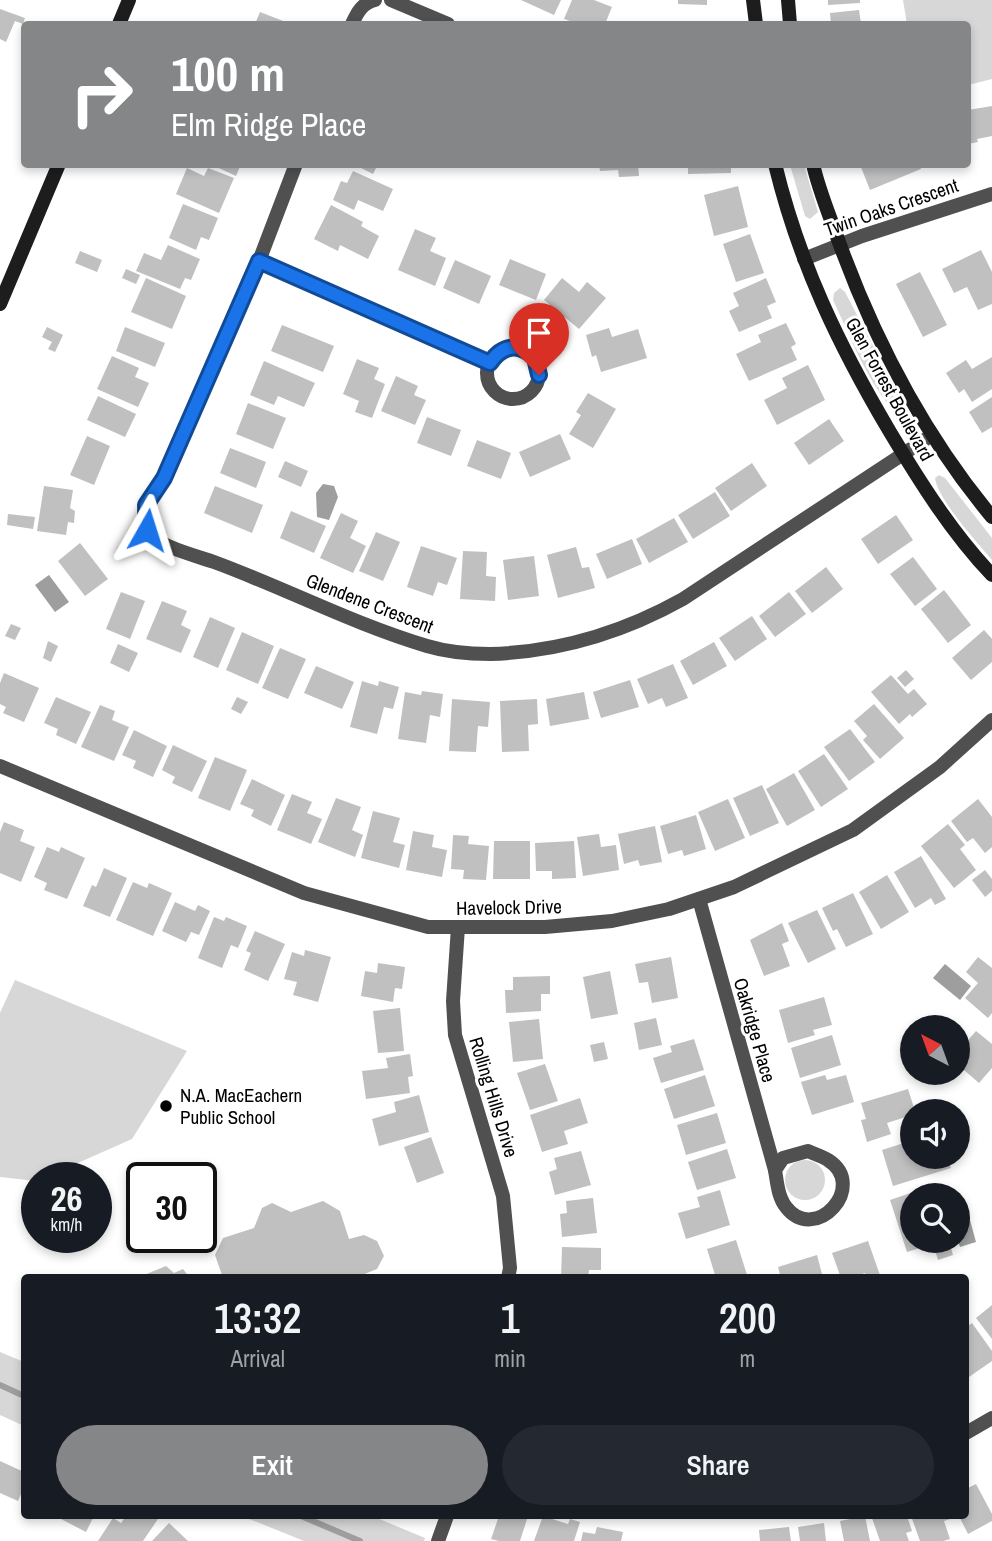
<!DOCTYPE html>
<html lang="en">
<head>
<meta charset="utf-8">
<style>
  :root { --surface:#171b24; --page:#242831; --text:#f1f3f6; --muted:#9ea1a6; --accent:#858687 }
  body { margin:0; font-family:"Archivo Narrow",sans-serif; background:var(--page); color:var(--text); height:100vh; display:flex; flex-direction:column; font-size:26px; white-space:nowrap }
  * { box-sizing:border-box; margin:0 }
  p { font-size:23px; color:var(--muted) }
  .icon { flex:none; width:38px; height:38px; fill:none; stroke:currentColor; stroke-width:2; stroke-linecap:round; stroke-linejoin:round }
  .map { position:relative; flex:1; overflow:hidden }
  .sheet { position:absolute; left:21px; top:1274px; width:948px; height:245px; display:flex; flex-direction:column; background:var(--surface); border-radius:7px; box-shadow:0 4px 10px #0003 }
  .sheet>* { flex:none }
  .guide { position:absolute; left:21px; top:21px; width:950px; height:147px; border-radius:7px; box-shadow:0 4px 10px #0003; background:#858687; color:#fff; overflow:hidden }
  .needle { width:46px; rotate:319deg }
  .controls { position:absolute; left:900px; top:1015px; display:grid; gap:14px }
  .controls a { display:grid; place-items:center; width:70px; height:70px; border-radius:50%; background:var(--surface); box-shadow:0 4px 10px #0003; font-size:35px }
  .speed { position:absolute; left:21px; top:1162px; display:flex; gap:14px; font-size:35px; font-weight:700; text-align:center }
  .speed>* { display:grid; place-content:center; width:91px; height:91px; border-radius:50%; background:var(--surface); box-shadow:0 4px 10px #0003; line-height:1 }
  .speed small { font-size:18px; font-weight:400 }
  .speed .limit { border:4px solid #111; border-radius:10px; background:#fff; color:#111 }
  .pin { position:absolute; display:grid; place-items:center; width:60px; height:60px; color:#fff; margin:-72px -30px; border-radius:50% 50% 50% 0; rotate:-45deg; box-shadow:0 0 7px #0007 }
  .pin .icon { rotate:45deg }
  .me { position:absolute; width:77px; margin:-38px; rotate:6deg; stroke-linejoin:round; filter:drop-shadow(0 0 5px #0008) }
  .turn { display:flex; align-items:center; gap:24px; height:147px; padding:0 35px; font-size:32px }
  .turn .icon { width:91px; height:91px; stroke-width:2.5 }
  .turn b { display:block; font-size:49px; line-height:60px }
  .eta { display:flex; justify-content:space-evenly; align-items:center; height:119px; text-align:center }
  .eta b { font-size:42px; font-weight:600; line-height:49px }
  .cta { display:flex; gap:14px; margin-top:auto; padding:14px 35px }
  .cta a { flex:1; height:80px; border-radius:42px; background:var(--accent); color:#fff; font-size:28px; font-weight:600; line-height:80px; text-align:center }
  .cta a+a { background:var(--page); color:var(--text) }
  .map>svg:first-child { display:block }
  .green { fill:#d7d7d7 }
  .water { fill:#9e9e9e }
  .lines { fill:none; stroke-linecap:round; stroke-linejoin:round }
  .stream { stroke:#9e9e9e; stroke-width:6 }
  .building { fill:#c0c0c0 }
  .street { stroke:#505050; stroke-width:14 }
  .secondary { stroke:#1d1d1d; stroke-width:14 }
  .route-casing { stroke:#114b97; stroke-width:18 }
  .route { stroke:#1a73e8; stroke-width:12 }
  .poi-dot { fill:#000; stroke:#fff; stroke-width:2.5 }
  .labels { text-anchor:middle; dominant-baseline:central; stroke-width:6; stroke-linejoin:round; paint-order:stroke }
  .street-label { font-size:19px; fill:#000; stroke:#fff }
  .poi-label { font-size:19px; fill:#000; stroke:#fff; text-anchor:start }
</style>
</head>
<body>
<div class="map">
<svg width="992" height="1541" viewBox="0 0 992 1541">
  <rect width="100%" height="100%" fill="#fff"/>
  <g class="green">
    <polygon points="903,0 992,0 992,79 968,85 968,24 907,24"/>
    <polygon points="790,165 804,165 818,212 810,219 805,216"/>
    <path d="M840,288L845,292L900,398L903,407L898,411L893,410C866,379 850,336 833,300L834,293Z"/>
    <path d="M939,475L945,478L992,538V560C977,542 938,500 935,478Z"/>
    <polygon points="15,980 187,1051 132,1139 44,1178 37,1178 36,1181 0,1177 0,1013"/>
    <circle cx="805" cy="1180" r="20"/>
    <polygon points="0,1352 24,1362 24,1426 0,1415"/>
    <polygon points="242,1516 372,1516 425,1538 424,1541 304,1541"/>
  </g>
  <g class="water">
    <polygon points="323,484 334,486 338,497 329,520 317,517 316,493"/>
    <polygon points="49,575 69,602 55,612 35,585"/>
    <polygon points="945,964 971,986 960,1000 933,978"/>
    <polygon points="967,1209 976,1242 960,1247 957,1239 957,1211"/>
  </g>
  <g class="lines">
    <g class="stream">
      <polyline points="0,1385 24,1396"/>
      <polyline points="301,1516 360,1541"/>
    </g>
  </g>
  <g class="building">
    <polygon points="521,0 561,0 554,15"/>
    <polygon points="572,0 594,0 612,7 605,24 579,24 564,19"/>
    <polygon points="678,0 707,0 707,5 678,4"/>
    <polygon points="828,0 860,0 860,3 828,5"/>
    <polygon points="0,9 25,18 23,24 15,21 6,42 0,39"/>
    <polygon points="859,10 861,24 831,24 830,13"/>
    <polygon points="260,12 291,24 255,24"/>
    <polygon points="992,106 992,136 977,139 978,142 968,144 968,110"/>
    <polygon points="210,164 241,164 236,176"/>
    <polygon points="353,164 378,164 373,174"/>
    <polygon points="599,164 638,164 639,176 619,177 618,170 600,171"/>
    <polygon points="688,164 731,164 731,173 688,174"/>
    <polygon points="868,164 919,164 921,169 870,190 861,167"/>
    <polygon points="187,168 204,176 208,168 234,178 219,213 176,194"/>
    <polygon points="353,171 393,189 383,211 358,200 354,210 333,200 341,181 347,183"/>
    <polygon points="738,186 748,227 714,236 704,195"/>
    <polygon points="183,204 218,218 209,240 201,237 196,250 169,238"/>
    <polygon points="331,205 363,222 361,226 379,236 368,259 340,245 338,251 314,239"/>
    <polygon points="415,229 436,238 430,251 446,258 435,286 398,270"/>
    <polygon points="750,234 764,273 736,282 723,244"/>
    <polygon points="168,245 200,259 191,280 185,278 180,289 136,271 144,253 161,260"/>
    <polygon points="981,250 992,272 992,304 978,310 967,287 954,293 942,269"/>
    <polygon points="80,251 102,260 97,272 75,263"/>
    <polygon points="510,259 546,274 536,300 499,285"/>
    <polygon points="455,260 491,276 479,304 443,288"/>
    <polygon points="126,269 140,275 136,284 122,278"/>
    <polygon points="920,272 947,325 923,337 896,284"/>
    <polygon points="146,278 186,296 172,329 131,312"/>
    <polygon points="562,278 579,292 587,282 606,298 579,329 544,300"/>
    <polygon points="766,278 776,302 767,306 772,318 739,332 729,311 739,306 733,293"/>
    <polygon points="786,323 796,344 791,347 797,360 749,381 736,354 761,342 758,335"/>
    <polygon points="282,325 334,346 323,372 271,351"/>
    <polygon points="47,327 63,335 55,352 48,349 52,342 42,337"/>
    <polygon points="125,327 165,343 155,367 116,351"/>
    <polygon points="609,328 612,337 638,329 647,358 601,372 596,355 592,357 586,335"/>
    <polygon points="112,356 139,368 135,377 149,383 138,407 97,389"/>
    <polygon points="992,357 992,389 972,402 964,389 959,393 946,373 966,360 972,369"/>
    <polygon points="357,359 379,368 374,379 385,384 372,418 355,412 359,401 343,394"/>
    <polygon points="264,361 315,383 304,407 278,396 274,405 250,395"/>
    <polygon points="808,365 825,400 777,425 764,400 787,388 782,378"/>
    <polygon points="396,376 418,386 414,395 426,400 415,425 381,411"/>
    <polygon points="588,393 616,409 593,448 569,434 581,415 576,412"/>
    <polygon points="98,396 136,414 125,437 87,420"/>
    <polygon points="992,397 992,427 982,433 969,412"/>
    <polygon points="248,403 286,418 273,449 236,434"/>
    <polygon points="427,417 461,430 451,456 417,443"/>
    <polygon points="829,419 844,441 809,465 794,443"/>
    <polygon points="560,434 571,459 530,477 519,452"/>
    <polygon points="87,436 110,446 94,485 70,475"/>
    <polygon points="477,440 511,453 501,479 467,466"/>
    <polygon points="230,448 266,462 256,488 220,473"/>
    <polygon points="285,461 308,471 301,487 278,477"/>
    <polygon points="752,463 767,486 731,511 715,488"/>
    <polygon points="44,486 73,490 70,508 75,511 74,523 68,522 66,535 37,531"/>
    <polygon points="215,486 263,505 252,533 204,513"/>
    <polygon points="715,492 730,516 693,539 678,515"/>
    <polygon points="291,511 326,526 314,553 280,538"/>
    <polygon points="341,513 358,521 350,538 366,546 353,573 320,558"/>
    <polygon points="8,514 35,517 33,529 7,525"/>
    <polygon points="896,515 913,540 878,564 861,539"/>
    <polygon points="674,518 688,542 649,563 636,539"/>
    <polygon points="376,532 400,542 383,581 359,571"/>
    <polygon points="632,539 642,564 607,579 596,554"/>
    <polygon points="80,543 108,579 85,596 58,561"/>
    <polygon points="421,546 457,558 447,585 438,582 433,596 407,587"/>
    <polygon points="576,547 582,568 589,567 595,588 558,598 547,555"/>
    <polygon points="463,551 487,552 486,576 496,577 495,601 460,599"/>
    <polygon points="534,556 539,596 508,600 503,560"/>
    <polygon points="913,557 937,589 915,606 890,574"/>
    <polygon points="826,567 843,589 812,613 795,591"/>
    <polygon points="944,590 971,625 948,643 921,609"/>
    <polygon points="121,592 145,601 130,639 106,629"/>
    <polygon points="789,592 806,614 775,637 759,616"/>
    <polygon points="162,601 187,611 181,625 191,630 181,653 146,639"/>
    <polygon points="752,616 767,639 735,661 719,638"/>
    <polygon points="210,617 235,628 218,668 193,657"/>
    <polygon points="11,624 21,628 15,640 5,636"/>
    <polygon points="984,630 992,639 992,662 971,680 952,658"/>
    <polygon points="242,632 274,646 258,684 226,670"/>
    <polygon points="48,641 58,646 51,662 43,658"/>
    <polygon points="714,642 727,666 693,685 680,661"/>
    <polygon points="118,644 138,653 129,672 110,663"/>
    <polygon points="280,648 306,659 288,699 262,688"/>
    <polygon points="673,664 688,698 666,707 662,698 648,704 637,679"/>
    <polygon points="316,666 354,682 342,709 304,693"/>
    <polygon points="906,670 914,679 905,687 897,678"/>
    <polygon points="4,673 39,688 24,722 3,713 6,707 0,704 0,683"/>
    <polygon points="891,675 908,694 914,689 927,704 912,717 910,714 899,724 871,692"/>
    <polygon points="630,680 639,707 601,718 593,692"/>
    <polygon points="362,681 378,686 379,681 399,687 393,709 384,707 377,734 350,727"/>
    <polygon points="422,691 443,694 440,717 430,715 426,743 398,739 405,692 421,695"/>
    <polygon points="584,692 589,719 550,726 546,699"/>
    <polygon points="56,697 91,712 76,744 56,735 58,729 44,723"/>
    <polygon points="237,697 248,702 241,714 231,709"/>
    <polygon points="452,699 490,702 488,727 478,726 476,752 449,751"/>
    <polygon points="537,699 538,724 528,725 529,751 502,752 500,701"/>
    <polygon points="874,704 904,738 880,759 863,740 867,736 854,721"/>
    <polygon points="100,705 115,711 112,720 129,727 114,761 81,747"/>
    <polygon points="850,729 875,762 849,781 824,747"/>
    <polygon points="134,730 167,746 153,777 133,768 136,761 122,755"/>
    <polygon points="173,745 207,761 192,792 172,783 175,777 162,770"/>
    <polygon points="824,754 848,789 821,807 798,771"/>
    <polygon points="215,757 247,770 230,811 198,798"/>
    <polygon points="794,773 815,810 787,826 766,789"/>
    <polygon points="252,779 285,795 271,826 251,816 254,810 240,804"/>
    <polygon points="762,785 779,823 750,836 733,798"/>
    <polygon points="292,794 312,802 307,813 322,819 311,844 277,830"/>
    <polygon points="336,798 361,807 352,830 363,835 355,857 318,842"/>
    <polygon points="728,799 745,838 715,851 698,812"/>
    <polygon points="978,799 992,817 992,847 985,853 973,838 967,842 951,821"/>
    <polygon points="373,811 400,818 393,842 405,845 399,868 361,858"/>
    <polygon points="696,815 706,849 684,856 682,850 668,854 660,826"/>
    <polygon points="4,822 24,830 20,841 35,847 21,882 0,873 0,832"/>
    <polygon points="948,824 965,845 960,849 976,870 954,888 921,846"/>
    <polygon points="655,826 662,862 640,866 638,860 624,864 618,834"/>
    <polygon points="413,831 434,835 432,847 447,850 442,877 406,870"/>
    <polygon points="599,834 601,847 616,845 619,870 583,876 577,837"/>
    <polygon points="453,835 469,836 468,844 489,846 486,880 463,879 464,870 451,869"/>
    <polygon points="494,841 530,841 530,879 493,879"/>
    <polygon points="574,841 576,878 552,879 552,871 536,871 535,843"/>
    <polygon points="47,847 59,852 61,847 85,858 67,899 44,890 47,883 34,877"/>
    <polygon points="921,856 946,899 935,905 931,898 915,908 894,872"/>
    <polygon points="104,868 127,878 110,917 83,906 92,885 96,887"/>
    <polygon points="985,870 992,879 992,891 985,897 972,880"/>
    <polygon points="887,875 909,912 881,929 859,892"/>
    <polygon points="133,882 147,888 149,883 172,893 153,936 116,920"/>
    <polygon points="853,893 873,934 846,947 837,929 833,931 822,908"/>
    <polygon points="175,902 195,911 198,905 210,911 199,935 191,932 186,942 162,931"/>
    <polygon points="817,910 836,949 808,963 788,923"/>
    <polygon points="214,917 224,921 226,917 247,926 238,948 231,945 222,968 198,958"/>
    <polygon points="782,923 789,941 782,944 790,966 764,976 750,940"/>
    <polygon points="255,931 285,944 268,981 244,970 251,953 246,951"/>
    <polygon points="305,950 331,957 318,1002 293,995 297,982 284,979 292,952 304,956"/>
    <polygon points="671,957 678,998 652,1003 648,982 639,983 635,964"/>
    <polygon points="978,957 992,968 992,1013 988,1018 965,998 978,983 966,972"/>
    <polygon points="378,963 405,967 402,989 395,988 393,1002 361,996 365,971 377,973"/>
    <polygon points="610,971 618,1014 591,1019 583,977"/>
    <polygon points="550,976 550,994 541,994 541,1011 506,1013 505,990 513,990 513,977"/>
    <polygon points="824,997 832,1025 813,1030 815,1035 788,1043 779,1010"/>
    <polygon points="400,1008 404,1051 378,1053 373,1011"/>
    <polygon points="656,1018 662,1045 639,1050 634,1023"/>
    <polygon points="539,1019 543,1059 513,1062 509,1022"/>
    <polygon points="976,1031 992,1044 992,1068 979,1083 957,1064 957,1053"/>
    <polygon points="832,1035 841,1065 800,1078 791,1048"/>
    <polygon points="694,1039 704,1070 661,1083 653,1058 672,1052 670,1046"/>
    <polygon points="604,1042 608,1059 594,1062 590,1045"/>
    <polygon points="410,1054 413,1076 408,1077 410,1093 366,1099 362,1071 388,1068 386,1058"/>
    <polygon points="545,1064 558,1101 530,1110 517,1073"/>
    <polygon points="705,1075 715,1106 674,1119 664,1089"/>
    <polygon points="825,1075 827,1080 846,1075 854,1102 812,1115 801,1082"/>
    <polygon points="908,1089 915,1111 912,1111 912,1115 887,1123 891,1134 867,1142 861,1120 866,1119 861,1103"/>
    <polygon points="419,1095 429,1132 379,1146 372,1119 396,1112 394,1102"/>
    <polygon points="580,1098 588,1123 564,1131 568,1144 542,1152 530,1115"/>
    <polygon points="717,1113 726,1143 686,1155 677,1125"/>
    <polygon points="431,1137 444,1173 417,1183 404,1147"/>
    <polygon points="907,1142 912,1157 947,1157 951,1168 893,1186 882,1150"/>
    <polygon points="727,1149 736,1178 697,1190 688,1162"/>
    <polygon points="581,1151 591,1185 555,1195 549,1172 557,1169 554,1158"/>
    <polygon points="201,1172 211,1193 201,1197 201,1178 188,1178"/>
    <polygon points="931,1186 934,1195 912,1195 912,1241 949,1241 953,1255 938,1260 933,1244 907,1252 890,1200"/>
    <polygon points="720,1190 730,1225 686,1239 678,1213 700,1207 697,1197"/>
    <polygon points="593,1198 597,1233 562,1237 560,1214 567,1213 566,1201"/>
    <polygon points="323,1201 340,1211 349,1239 364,1235 377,1241 384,1256 377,1269 362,1275 363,1278 223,1278 215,1255 223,1238 254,1228 262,1208 272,1203 291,1212"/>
    <polygon points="736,1240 748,1278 716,1278 707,1249"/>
    <polygon points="868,1241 881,1278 867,1278 865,1273 851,1278 841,1278 832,1253"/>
    <polygon points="562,1247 601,1248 601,1270 589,1270 588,1278 561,1278"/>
    <polygon points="817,1255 823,1278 781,1278 778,1267"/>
    <polygon points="166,1266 174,1273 183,1269 190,1278 137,1278"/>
    <polygon points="992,1305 992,1339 976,1318"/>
    <polygon points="972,1323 992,1351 992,1361 969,1377 966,1372 966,1327"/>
    <polygon points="0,1461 24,1472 24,1487 18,1501 0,1493"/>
    <polygon points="976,1484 992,1514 992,1521 968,1534 959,1516 966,1516 966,1489"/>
    <polygon points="63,1516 94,1516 86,1532 61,1519"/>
    <polygon points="126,1516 160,1516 143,1541 98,1541 113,1518 121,1523"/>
    <polygon points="499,1516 528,1516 520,1541 499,1541 491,1539"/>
    <polygon points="543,1516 568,1524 570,1519 580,1522 574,1541 534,1541"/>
    <polygon points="865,1516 870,1541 844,1541 840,1521"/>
    <polygon points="878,1516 907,1516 912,1531 906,1533 909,1541 880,1541 872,1518"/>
    <polygon points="911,1516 948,1516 950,1519 944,1521 950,1539 943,1541 920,1541"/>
    <polygon points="169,1523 188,1541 152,1541"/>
    <polygon points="824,1523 826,1541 800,1541 798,1527"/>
    <polygon points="597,1527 623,1532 621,1541 581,1541 583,1532 595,1534"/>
    <polygon points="789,1527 791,1541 760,1541 759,1530"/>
  </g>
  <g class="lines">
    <g class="street">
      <polyline points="391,0 448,24"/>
      <path d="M352,24C357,13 362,3 375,0"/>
      <path d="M296,164L259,261L164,478C153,492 137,511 147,530C155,546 197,556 214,562C285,588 353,624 427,646C447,652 469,654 490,654C558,652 624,632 683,599L932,435"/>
      <polyline points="804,259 862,236 992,194"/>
      <polyline points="259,261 490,363"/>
      <circle cx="513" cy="373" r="26"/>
      <polyline points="0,766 304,893 428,927 545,927 612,921 669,909 734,887 853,830 940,767 992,720"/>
      <polyline points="699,899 775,1170"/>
      <polyline points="458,927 453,1001 455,1035 503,1196 510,1268 508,1278"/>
      <path d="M808,1151C814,1154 822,1156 828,1160C869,1186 815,1245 786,1207C778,1197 777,1182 775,1170L783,1158Z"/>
      <polyline points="966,1433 992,1418"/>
      <polyline points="438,1541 447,1516"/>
    </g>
    <g class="secondary">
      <polyline points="753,0 756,24"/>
      <polyline points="788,0 790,24"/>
      <polyline points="119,24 129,0"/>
      <path d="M775,164C799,263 839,346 890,432C920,482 952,533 992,575"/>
      <path d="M813,164C818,187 827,209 835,231C871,333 922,433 992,517"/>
      <polyline points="0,304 59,164"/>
    </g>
  </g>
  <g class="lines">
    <defs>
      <path id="route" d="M147,530L146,505L164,478L259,261L490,363C502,345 519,342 535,358L539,375"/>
    </defs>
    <use href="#route" class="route-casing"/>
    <use href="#route" class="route"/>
  </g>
  <circle class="poi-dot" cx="166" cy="1106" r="7"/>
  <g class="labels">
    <g class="street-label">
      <text transform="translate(891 207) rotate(-19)">Twin Oaks Crescent</text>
      <text transform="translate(890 389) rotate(61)">Glen Forrest Boulevard</text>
      <text transform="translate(370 603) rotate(21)">Glendene Crescent</text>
      <text transform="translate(509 907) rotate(-1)">Havelock Drive</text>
      <text transform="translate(755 1030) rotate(74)">Oakridge Place</text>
      <text transform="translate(494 1097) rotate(73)">Rolling Hills Drive</text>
    </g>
    <g class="poi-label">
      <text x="180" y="1095">N.A. MacEachern<tspan x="180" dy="22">Public School</tspan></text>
    </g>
  </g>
</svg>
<div class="controls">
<a><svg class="needle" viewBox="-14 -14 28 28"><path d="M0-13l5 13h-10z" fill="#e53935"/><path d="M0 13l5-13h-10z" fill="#9ea1a6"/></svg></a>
<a><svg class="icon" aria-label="sound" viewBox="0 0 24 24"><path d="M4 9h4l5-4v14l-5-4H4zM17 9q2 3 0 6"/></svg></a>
<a><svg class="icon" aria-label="search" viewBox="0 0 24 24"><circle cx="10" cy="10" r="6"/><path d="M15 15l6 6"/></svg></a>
</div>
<div class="speed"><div>26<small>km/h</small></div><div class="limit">30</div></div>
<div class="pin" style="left:539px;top:375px;background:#d93025"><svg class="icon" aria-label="arrive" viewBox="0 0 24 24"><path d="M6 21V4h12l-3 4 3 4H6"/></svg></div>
<svg class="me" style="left:147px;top:530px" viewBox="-20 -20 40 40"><path d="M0-17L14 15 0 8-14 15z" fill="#1a73e8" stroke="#fff" stroke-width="4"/></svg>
<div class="guide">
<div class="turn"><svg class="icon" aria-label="right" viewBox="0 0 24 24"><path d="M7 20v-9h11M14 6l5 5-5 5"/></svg><div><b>100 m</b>Elm Ridge Place</div></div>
</div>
<section class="sheet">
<div class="eta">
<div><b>13:32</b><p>Arrival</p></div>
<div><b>1</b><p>min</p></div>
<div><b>200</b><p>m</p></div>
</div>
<div class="cta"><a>Exit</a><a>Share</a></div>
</section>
</div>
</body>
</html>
